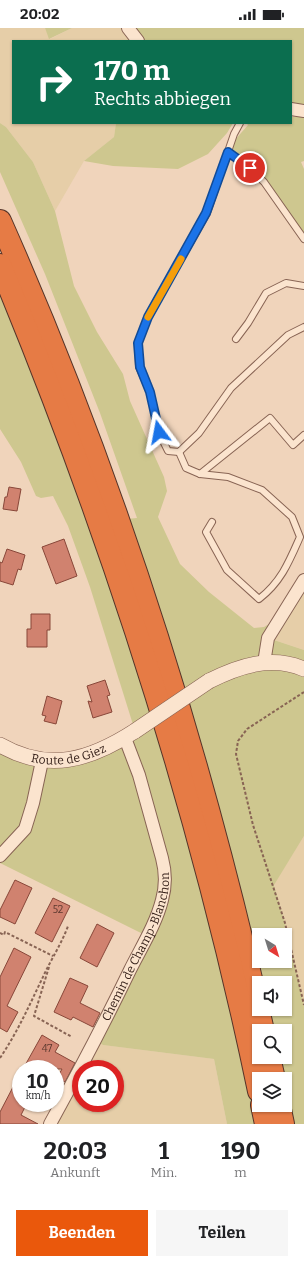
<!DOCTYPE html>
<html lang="de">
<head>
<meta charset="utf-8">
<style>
  :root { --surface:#fff; --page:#f6f6f6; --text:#202124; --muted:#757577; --accent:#ea580c }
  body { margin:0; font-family:Bitter,serif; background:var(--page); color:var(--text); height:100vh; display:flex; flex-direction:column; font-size:15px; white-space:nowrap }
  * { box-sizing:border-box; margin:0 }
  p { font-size:13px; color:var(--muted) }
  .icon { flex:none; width:22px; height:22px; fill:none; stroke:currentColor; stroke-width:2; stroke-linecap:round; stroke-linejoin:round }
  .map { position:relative; height:1096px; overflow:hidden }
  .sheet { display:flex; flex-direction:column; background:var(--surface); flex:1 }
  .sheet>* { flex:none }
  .top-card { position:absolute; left:12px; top:12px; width:280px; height:84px; border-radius:0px; box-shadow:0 1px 3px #0004; background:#0b6e4f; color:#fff; overflow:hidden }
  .needle { width:26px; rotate:142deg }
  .buttons { position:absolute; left:252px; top:900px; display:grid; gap:8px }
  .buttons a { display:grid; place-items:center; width:40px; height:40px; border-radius:0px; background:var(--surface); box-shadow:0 1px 3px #0004; font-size:20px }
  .speed { position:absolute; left:12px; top:1032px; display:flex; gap:8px; font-size:20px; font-weight:700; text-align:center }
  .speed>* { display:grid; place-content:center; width:52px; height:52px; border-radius:50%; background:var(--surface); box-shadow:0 1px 3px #0004; line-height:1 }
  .speed small { font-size:10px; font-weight:400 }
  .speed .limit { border:6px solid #d22; background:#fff; color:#111 }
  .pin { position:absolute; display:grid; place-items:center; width:34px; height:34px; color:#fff; margin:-17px; border:2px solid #fff; border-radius:50%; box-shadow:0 1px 4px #0007 }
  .me { position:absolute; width:44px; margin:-22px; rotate:347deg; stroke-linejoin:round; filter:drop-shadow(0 0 3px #0008) }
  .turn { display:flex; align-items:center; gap:14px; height:84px; padding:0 16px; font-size:18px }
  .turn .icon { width:52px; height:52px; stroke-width:2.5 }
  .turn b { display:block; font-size:28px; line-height:34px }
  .eta { display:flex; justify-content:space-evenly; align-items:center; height:68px; text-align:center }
  .eta b { font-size:24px; font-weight:700; line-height:28px }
  .button { display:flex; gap:8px; margin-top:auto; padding:8px 16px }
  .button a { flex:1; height:46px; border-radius:0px; background:var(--accent); color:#fff; font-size:16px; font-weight:700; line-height:46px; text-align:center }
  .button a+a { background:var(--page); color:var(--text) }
  .status { display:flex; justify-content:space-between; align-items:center; height:28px; padding:0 20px; background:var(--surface); direction:ltr }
  .status svg { height:11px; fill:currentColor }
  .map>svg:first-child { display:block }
  .farmland { fill:#e6cea8; fill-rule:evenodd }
  .green { fill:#cec78f; fill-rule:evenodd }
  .building { fill:#d0826f; stroke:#884739 }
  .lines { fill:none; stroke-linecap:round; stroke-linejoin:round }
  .service-casing { stroke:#886454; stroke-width:8 }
  .minor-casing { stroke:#886454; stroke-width:14 }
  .tertiary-casing { stroke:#886454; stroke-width:16 }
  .motorway-casing { stroke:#553429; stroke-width:24 }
  .path { stroke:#886454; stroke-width:2; stroke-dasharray:3 2; stroke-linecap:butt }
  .service { stroke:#fbe4ce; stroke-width:6 }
  .minor { stroke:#fbe4ce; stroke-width:12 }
  .tertiary { stroke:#fbe4ce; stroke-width:15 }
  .motorway { stroke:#e67b45; stroke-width:22 }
  .tertiary-bridge-casing { stroke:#886454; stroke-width:16; stroke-linecap:butt }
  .tertiary-bridge { stroke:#fbe4ce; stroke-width:15 }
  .route-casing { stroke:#114b97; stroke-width:10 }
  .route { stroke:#1a73e8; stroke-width:7 }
  .slow { stroke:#f59e0b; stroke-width:7 }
  .labels { text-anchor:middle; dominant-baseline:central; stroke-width:4; stroke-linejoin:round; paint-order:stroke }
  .number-label { font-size:10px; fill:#5c392f }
  .street-label { font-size:12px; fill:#36211a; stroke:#f7e0cb }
</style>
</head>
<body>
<div class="status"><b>20:02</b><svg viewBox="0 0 49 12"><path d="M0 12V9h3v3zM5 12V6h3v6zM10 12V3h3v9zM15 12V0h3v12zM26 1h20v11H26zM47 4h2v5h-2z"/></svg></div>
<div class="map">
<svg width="304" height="1096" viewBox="0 0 304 1096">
  <rect width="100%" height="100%" fill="#f0d4bb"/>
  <g class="farmland">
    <polygon points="0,0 45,0 50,11 72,0 121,0 130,13 13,13 13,95 116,95 114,109 84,133 55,183 33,134 6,99 0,95"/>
    <polygon points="304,553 304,622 268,610"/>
    <polygon points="304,808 304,977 285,895 274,856"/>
    <path d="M95,1012L103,1017L214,1031L227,1096H50ZM81,1041H115V1075H81Z"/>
  </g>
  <g class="green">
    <polygon points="45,0 72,0 49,11"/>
    <polygon points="134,0 304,0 304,79 291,78 291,13 144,13"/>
    <polygon points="291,89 304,89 304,133 301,134 304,141 304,209 266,154 229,124 234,113 248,97 246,95 291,95"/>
    <path d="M0,95L6,99L33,134L55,183L74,258L97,304L123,346L130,373L164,449L167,463L158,489L180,536L209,564L254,600L264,599L281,589L268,610L304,622V808L274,857L285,895L304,977V1096H227L214,1031L103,1017L95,1012L147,908L0,835V717L55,734L135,703L90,559L68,498L53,468L41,470L36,468L21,434L0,401V266L56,407L94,494L137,490L100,385L45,246L0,144ZM259,907H285V933H259ZM259,955H285V981H259ZM259,1003H285V1029H259ZM259,1051H285V1077H259Z"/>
    <polygon points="116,95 233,95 227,105 208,126 178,141 113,138 84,133 114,109"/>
  </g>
  <g class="building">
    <polygon points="9,459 21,461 17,483 3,481 5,469 7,469"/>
    <polygon points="64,511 77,548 56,556 42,519"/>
    <polygon points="7,521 25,527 21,542 18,541 13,557 0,553 0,534 2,535"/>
    <polygon points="31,586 50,586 50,602 47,602 47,619 27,619 27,601 31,601"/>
    <polygon points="105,652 110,667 107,668 112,684 93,690 88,673 92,674 87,658"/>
    <polygon points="47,668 62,673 56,696 44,693 46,688 42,687"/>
    <polygon points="15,852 32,860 15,896 0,889 0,882"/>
    <polygon points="53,870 70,878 52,914 35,905"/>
    <polygon points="97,896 114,905 97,939 80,930"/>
    <polygon points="14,920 31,929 7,978 18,984 7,1004 0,1000 0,949"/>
    <polygon points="70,950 88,958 80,975 100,985 93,999 73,989 71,992 54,984"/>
    <polygon points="42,1007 59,1017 55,1024 75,1035 65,1054 57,1050 62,1041 23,1041"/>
    <polygon points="13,1059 21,1063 21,1075 27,1075 21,1087 38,1096 0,1096 0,1084"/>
  </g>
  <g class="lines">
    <defs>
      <g id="service">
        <polyline points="240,95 234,106 207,185 148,289 138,315 139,339 150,364 159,405 168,423 179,424 199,405 231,360 288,307 304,299"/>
        <polyline points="228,124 250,141 264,154 304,211"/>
        <polyline points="236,311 248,295 266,265 286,255 304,258"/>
        <path d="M179,424L186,440L200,446L228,449L262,462L292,489L300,509C289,534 281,554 259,571L227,542L206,504L212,494"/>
        <polyline points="200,446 270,390 293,417 304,407"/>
      </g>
      <g id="minor">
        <polyline points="128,0 138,13"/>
        <polyline points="291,81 304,83"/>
        <polyline points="264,635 268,610 304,552"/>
        <polyline points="0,828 25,801 33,775 42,733"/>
        <path id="s1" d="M50,1096C78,1045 105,994 130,942C141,920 156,896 162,872C166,858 166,845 162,830L139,747L125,710"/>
      </g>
      <g id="tertiary">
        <path d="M209,653C239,638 271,627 304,641"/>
        <path id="s2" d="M0,717C49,745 90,732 135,703"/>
      </g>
      <g id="motorway">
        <path d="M0,193C115,452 201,726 263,1003"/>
        <path d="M0,237C111,504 200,780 259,1063"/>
        <polyline points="269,1029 274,1051"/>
        <polyline points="262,1077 266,1096"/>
        <polyline points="279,1077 283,1096"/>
      </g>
    </defs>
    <use href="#service" class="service-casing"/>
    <use href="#minor" class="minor-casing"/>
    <use href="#tertiary" class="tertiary-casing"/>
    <use href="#motorway" class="motorway-casing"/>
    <g class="path">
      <polyline points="304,664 247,701 238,713 236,726 253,797 285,895 304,977"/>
      <polyline points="0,905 4,907 5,904 53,928"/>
      <polyline points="49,939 34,988 72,1009"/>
      <path d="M0,1030C17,1005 29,978 42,951C50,933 61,917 68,898"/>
    </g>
    <use href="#service" class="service"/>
    <use href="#minor" class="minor"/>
    <use href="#tertiary" class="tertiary"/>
    <use href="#motorway" class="motorway"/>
    <defs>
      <polyline id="tertiary-bridge" points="135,703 209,653"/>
    </defs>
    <use href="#tertiary-bridge" class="tertiary-bridge-casing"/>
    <use href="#tertiary-bridge" class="tertiary-bridge"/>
  </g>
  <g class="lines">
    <defs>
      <polyline id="route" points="159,404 150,364 140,339 138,315 148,289 206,185 228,124 250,140"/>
    </defs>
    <use href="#route" class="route-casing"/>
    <use href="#route" class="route"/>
    <polyline class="slow" points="148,289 181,231"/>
  </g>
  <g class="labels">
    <g class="number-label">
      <text x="58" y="882">52</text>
      <text x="47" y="1021">47</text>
    </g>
    <g class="street-label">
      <text stroke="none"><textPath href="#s2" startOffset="72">Route de Giez</textPath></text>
      <text stroke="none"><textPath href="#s1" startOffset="198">Chemin de Champ-Blanchon</textPath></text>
    </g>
  </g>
</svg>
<div class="buttons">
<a><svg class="needle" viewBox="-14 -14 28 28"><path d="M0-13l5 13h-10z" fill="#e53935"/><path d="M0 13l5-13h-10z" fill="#757577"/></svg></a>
<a><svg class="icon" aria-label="sound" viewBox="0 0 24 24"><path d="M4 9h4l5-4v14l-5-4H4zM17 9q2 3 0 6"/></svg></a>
<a><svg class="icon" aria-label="search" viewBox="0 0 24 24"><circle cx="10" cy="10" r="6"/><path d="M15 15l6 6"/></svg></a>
<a><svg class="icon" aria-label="layers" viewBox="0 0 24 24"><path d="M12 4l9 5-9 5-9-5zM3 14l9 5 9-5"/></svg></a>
</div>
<div class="speed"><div>10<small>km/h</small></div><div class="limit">20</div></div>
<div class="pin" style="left:250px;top:140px;background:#d93025"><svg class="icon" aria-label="arrive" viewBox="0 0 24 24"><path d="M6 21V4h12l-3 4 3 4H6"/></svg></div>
<svg class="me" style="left:159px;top:404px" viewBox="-20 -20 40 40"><path d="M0-17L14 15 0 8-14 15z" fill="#1a73e8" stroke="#fff" stroke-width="4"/></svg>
<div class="top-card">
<div class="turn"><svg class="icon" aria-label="right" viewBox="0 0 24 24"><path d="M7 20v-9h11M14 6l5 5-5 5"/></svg><div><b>170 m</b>Rechts abbiegen</div></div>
</div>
</div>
<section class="sheet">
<div class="eta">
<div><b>20:03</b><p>Ankunft</p></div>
<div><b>1</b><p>Min.</p></div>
<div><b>190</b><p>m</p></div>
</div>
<div class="button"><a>Beenden</a><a>Teilen</a></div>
</section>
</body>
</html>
